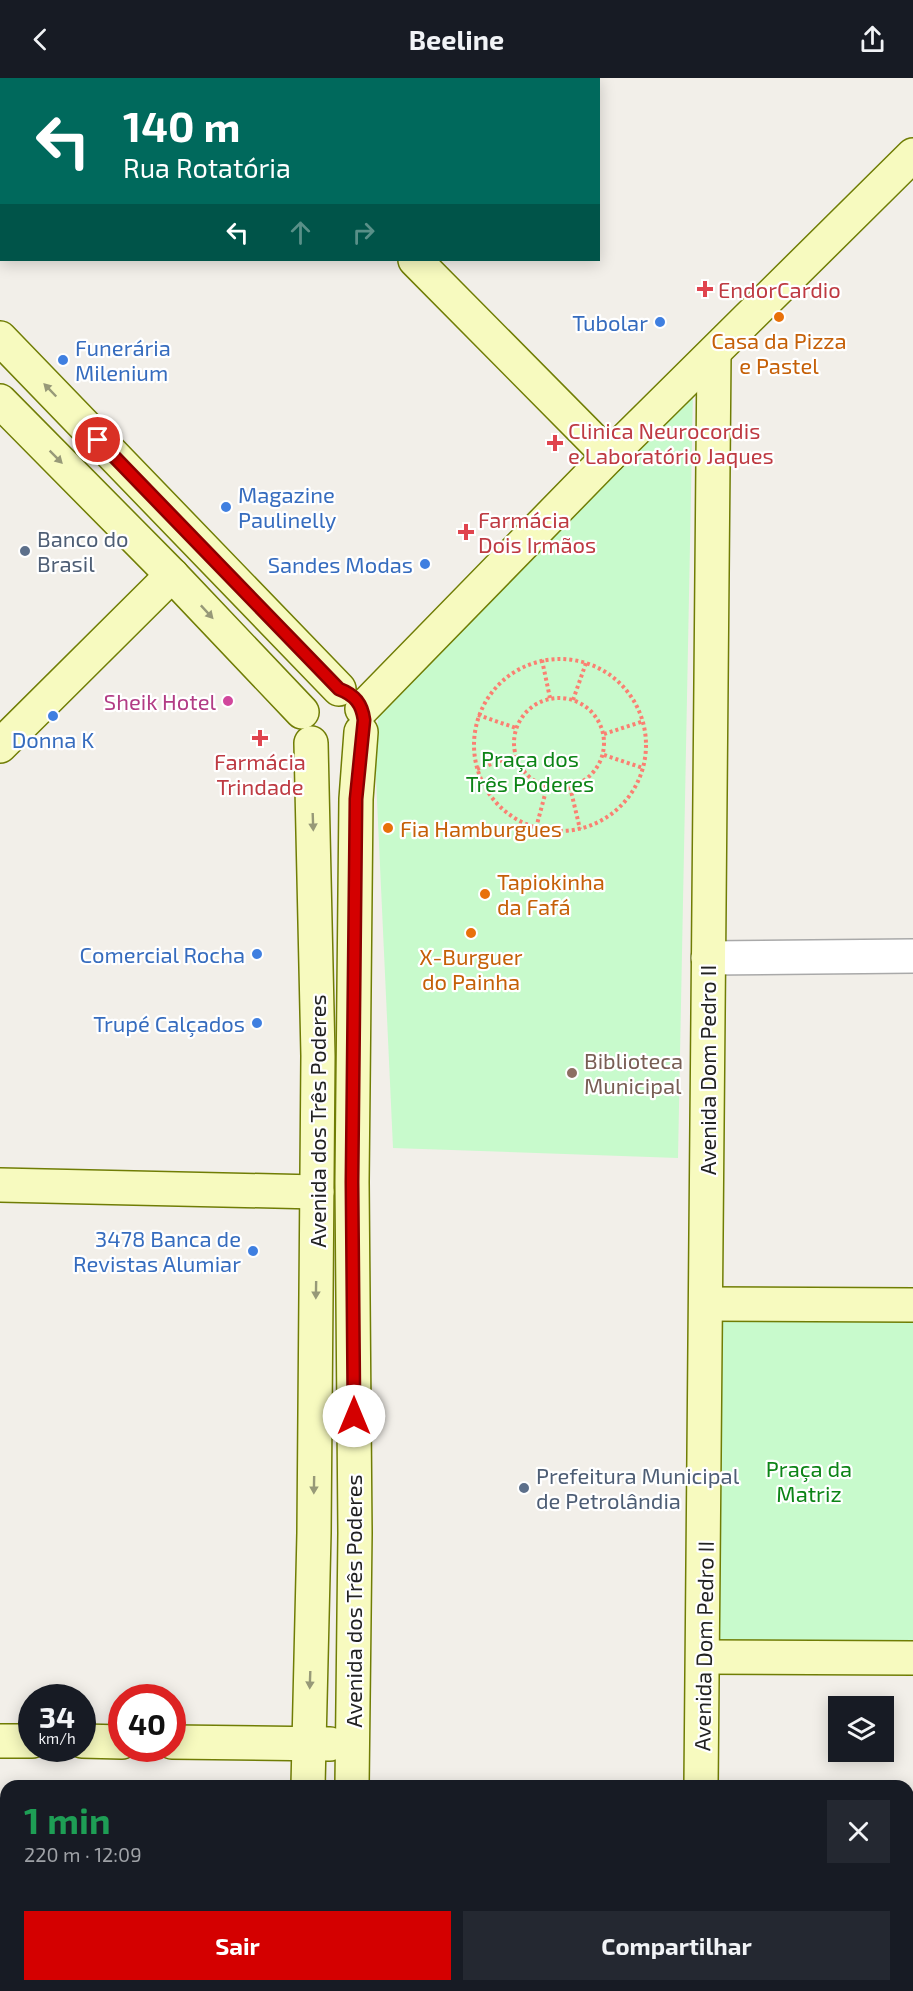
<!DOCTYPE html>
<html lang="pt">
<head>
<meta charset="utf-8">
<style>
  :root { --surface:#171b24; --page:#242831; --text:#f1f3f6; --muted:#9ea1a6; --accent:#d40000 }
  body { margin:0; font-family:"Exo 2",sans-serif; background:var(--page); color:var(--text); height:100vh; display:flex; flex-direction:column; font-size:22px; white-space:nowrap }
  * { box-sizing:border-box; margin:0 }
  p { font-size:20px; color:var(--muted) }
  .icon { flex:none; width:33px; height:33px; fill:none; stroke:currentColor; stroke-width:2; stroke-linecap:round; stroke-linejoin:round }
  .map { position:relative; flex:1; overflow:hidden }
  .sheet { position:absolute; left:0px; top:1702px; width:914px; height:212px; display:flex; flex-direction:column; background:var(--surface); border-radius:18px 18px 0 0; box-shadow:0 3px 15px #0003 }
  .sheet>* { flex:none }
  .hud { position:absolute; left:0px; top:0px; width:600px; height:183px; box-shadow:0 3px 15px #0003; background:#00695c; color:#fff; overflow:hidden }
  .fabs { position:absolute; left:828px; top:1618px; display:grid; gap:12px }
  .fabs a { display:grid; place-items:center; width:66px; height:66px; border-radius:0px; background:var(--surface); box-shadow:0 3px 15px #0003; font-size:30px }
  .speed { position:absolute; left:18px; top:1606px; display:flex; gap:12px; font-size:30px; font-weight:700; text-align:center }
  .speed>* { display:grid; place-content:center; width:78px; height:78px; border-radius:50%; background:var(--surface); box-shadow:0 3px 15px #0003; line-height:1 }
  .speed small { font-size:15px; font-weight:400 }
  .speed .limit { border:9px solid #d22; background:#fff; color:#111 }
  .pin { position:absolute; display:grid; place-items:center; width:51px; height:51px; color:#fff; margin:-26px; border:3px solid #fff; border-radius:50%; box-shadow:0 2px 6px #0007 }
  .me { position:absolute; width:66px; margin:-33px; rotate:0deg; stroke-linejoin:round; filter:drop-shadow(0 0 4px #0008) }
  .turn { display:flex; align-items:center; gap:21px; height:126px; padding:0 24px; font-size:27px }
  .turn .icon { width:78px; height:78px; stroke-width:2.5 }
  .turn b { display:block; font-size:42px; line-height:51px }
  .lanes { display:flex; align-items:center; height:57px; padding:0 24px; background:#0003; justify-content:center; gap:30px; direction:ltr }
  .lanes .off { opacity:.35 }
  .round { display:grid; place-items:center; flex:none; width:63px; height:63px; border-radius:0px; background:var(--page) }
  .headline { display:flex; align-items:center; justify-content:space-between; height:102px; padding:0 24px }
  h1 { font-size:36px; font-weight:700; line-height:45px; color:#1e9e55 }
  .button { display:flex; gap:12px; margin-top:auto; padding:12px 24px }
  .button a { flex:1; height:69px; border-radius:0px; background:var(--accent); color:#fff; font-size:24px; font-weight:700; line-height:69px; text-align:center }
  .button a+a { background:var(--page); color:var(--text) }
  header { display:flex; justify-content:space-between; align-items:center; height:78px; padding:0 24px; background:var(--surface); font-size:27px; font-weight:700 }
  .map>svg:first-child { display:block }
  .park { fill:#c8facc }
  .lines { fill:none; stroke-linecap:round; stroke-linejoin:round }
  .street-casing { stroke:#a9a9a9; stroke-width:36 }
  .secondary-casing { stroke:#707d05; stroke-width:36 }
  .path { stroke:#fa8072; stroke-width:4; stroke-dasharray:3 3; stroke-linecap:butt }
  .street { stroke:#fff; stroke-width:33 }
  .secondary { stroke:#f7fabf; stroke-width:33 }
  .oneway { fill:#979978 }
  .route-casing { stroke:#8a0000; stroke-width:15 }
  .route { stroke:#d40000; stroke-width:10 }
  .health-dot { fill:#e0444e; stroke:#fff; stroke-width:2 }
  .food-dot { fill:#e8710a; stroke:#fff; stroke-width:2 }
  .shop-dot { fill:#3f7fe0; stroke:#fff; stroke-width:2 }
  .service-dot { fill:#5c6f8a; stroke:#fff; stroke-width:2 }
  .hotel-dot { fill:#d1479c; stroke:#fff; stroke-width:2 }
  .education-dot { fill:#8d6e63; stroke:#fff; stroke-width:2 }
  .labels { text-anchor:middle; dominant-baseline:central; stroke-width:4.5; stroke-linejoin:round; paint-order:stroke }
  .health-label { font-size:22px; fill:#be3a42; stroke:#fff; text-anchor:start }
  .shop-label { font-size:22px; fill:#366cbe; stroke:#fff; text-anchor:end }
  .food-label { font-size:22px; fill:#c56008; stroke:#fff }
  .service-label { font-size:22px; fill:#4e5e75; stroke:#fff; text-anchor:start }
  .hotel-label { font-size:22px; fill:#b23c85; stroke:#fff; text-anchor:end }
  .park-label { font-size:22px; fill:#0c8416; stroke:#fff }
  .education-label { font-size:22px; fill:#785e54; stroke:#fff; text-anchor:start }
  .street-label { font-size:22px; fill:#222; stroke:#fff }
</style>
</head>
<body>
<header><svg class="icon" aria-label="back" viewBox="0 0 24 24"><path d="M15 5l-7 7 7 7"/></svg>Beeline<svg class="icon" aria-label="share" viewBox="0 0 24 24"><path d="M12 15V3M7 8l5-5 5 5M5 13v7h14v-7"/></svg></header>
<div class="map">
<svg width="913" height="1913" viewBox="0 0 913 1913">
  <rect width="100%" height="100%" fill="#f2efe9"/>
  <g class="park">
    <polygon points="693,313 678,1080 393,1070 375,679 378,641 389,614"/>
    <polygon points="706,1226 913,1227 913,1580 703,1579"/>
  </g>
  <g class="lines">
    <defs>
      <g id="street">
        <polyline points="19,2 21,0"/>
        <polyline points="577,2 579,0"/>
        <polyline points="0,20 2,19"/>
        <polyline points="708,880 913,878"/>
      </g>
      <g id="secondary">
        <polyline points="236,0 238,2"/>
        <polyline points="415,182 609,378"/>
        <polyline points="0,260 339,611"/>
        <polyline points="0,323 172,497 302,634"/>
        <polyline points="362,631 609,378 913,77"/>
        <polyline points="0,668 172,497"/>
        <polyline points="0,1107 317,1114"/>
        <polyline points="706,1226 913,1227"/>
        <polyline points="703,1579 913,1580"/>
        <polyline points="0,1663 32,1663"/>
        <polyline points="82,1663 122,1664"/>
        <polyline points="172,1664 330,1666"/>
        <polyline points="308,1708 314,1455 318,978 311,665"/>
        <polyline points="352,1708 355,1455 352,1104 356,721 361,654"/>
        <polyline points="701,1708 714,275"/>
        <polyline points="310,1908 310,1913"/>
        <polyline points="350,1913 350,1908"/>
        <polyline points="699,1913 700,1908"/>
      </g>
    </defs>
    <use href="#street" class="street-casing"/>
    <use href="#secondary" class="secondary-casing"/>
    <g class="path">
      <circle cx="560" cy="667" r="86"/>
      <polyline points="542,582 550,620"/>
      <circle cx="559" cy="665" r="45"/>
      <polyline points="573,622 586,585"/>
      <polyline points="478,637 516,650"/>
      <polyline points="604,656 644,643"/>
      <polyline points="604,677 643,690"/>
      <polyline points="477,691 515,678"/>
      <polyline points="570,709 580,751"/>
      <polyline points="536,750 547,709"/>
    </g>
    <use href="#street" class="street"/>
    <use href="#secondary" class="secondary"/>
  </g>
  <defs><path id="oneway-solid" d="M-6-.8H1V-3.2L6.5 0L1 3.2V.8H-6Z" transform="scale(1.5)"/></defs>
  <g class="oneway">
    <use href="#oneway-solid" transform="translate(50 312) rotate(-134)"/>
    <use href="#oneway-solid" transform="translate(56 379) rotate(45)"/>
    <use href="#oneway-solid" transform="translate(207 534) rotate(47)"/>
    <use href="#oneway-solid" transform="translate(313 744) rotate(88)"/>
    <use href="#oneway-solid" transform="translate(316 1212) rotate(91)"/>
    <use href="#oneway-solid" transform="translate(314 1407) rotate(91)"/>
    <use href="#oneway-solid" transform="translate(310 1602) rotate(92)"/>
  </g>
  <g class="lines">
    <defs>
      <path id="route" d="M98,362L339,611C355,617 362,626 364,642L356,721L352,1104L354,1338"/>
    </defs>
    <use href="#route" class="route-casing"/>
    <use href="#route" class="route"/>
  </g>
  <g class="health-dot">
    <path d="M702 202h6v6h6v6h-6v6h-6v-6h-6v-6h6z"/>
    <path d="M552 356h6v6h6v6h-6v6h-6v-6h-6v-6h6z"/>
    <path d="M463 445h6v6h6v6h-6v6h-6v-6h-6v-6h6z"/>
    <path d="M257 651h6v6h6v6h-6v6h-6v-6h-6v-6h6z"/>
  </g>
  <g class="food-dot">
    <circle cx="779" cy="239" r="6"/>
    <circle cx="388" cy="750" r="6"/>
    <circle cx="485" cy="816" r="6"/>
    <circle cx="471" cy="855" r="6"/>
  </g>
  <g class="shop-dot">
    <circle cx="660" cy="244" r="6"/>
    <circle cx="63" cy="282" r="6"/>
    <circle cx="226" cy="429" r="6"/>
    <circle cx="425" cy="486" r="6"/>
    <circle cx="53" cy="638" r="6"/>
    <circle cx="257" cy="876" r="6"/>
    <circle cx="257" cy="945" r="6"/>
    <circle cx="253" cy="1173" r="6"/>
  </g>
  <g class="service-dot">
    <circle cx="25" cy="473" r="6"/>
    <circle cx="524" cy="1410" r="6"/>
  </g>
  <circle class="hotel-dot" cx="228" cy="623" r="6"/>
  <circle class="education-dot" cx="572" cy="995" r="6"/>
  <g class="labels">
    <g class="health-label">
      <text x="718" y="211">EndorCardio</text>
      <text x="568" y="352">Clinica Neurocordis<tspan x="568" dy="25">e Laboratório Jaques</tspan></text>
      <text x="478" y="441">Farmácia<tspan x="478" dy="25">Dois Irmãos</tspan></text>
      <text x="260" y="683" text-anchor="middle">Farmácia<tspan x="260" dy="25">Trindade</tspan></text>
    </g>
    <g class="shop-label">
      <text x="648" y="244">Tubolar</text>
      <text x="75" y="269" text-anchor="start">Funerária<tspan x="75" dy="25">Milenium</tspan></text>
      <text x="238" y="416" text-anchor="start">Magazine<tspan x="238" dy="25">Paulinelly</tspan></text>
      <text x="413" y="486">Sandes Modas</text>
      <text x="53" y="661" text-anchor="middle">Donna K</text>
      <text x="245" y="876">Comercial Rocha</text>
      <text x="245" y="945">Trupé Calçados</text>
      <text x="241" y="1160">3478 Banca de<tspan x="241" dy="25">Revistas Alumiar</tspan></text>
    </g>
    <g class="food-label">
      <text x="779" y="262">Casa da Pizza<tspan x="779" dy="25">e Pastel</tspan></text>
      <text x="400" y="750" text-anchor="start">Fia Hamburgues</text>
      <text x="497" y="803" text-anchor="start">Tapiokinha<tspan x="497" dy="25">da Fafá</tspan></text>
      <text x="471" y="878">X-Burguer<tspan x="471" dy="25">do Painha</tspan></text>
    </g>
    <g class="service-label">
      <text x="37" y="460">Banco do<tspan x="37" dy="25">Brasil</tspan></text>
      <text x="536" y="1397">Prefeitura Municipal<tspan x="536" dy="25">de Petrolândia</tspan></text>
    </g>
    <g class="hotel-label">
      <text x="216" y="623">Sheik Hotel</text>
    </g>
    <g class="park-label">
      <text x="530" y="680">Praça dos<tspan x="530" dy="25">Três Poderes</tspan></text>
      <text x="809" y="1390">Praça da<tspan x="809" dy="25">Matriz</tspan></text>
    </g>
    <g class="education-label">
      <text x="584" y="982">Biblioteca<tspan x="584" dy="25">Municipal</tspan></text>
    </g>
    <g class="street-label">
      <text transform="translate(707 992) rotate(-90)">Avenida Dom Pedro II</text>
      <text transform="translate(317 1043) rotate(-90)">Avenida dos Três Poderes</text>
      <text transform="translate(353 1523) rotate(-90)">Avenida dos Três Poderes</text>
      <text transform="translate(703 1568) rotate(-89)">Avenida Dom Pedro II</text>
    </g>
  </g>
</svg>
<div class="fabs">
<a><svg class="icon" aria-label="layers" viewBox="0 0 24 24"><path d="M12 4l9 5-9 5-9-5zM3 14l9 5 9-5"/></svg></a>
</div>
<div class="speed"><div>34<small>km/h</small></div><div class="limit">40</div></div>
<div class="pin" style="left:98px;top:362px;background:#d93025"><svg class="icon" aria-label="arrive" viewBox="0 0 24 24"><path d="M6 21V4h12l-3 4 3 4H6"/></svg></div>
<svg class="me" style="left:354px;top:1338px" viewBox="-20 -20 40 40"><circle r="19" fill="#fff"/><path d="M0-13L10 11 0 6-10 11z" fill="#d40000"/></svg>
<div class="hud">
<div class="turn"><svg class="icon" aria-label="left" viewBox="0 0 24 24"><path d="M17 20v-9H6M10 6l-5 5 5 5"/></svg><div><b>140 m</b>Rua Rotatória</div></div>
<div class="lanes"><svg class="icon" aria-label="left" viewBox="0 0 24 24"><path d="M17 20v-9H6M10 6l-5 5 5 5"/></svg><svg class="icon off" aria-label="ahead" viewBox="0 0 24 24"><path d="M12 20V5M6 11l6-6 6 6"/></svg><svg class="icon off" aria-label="right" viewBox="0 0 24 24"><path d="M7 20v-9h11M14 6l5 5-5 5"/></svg></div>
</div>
<section class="sheet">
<div class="headline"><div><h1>1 min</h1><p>220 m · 12:09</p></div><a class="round"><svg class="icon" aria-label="close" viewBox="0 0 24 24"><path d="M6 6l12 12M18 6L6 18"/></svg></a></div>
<div class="button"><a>Sair</a><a>Compartilhar</a></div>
</section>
</div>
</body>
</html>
